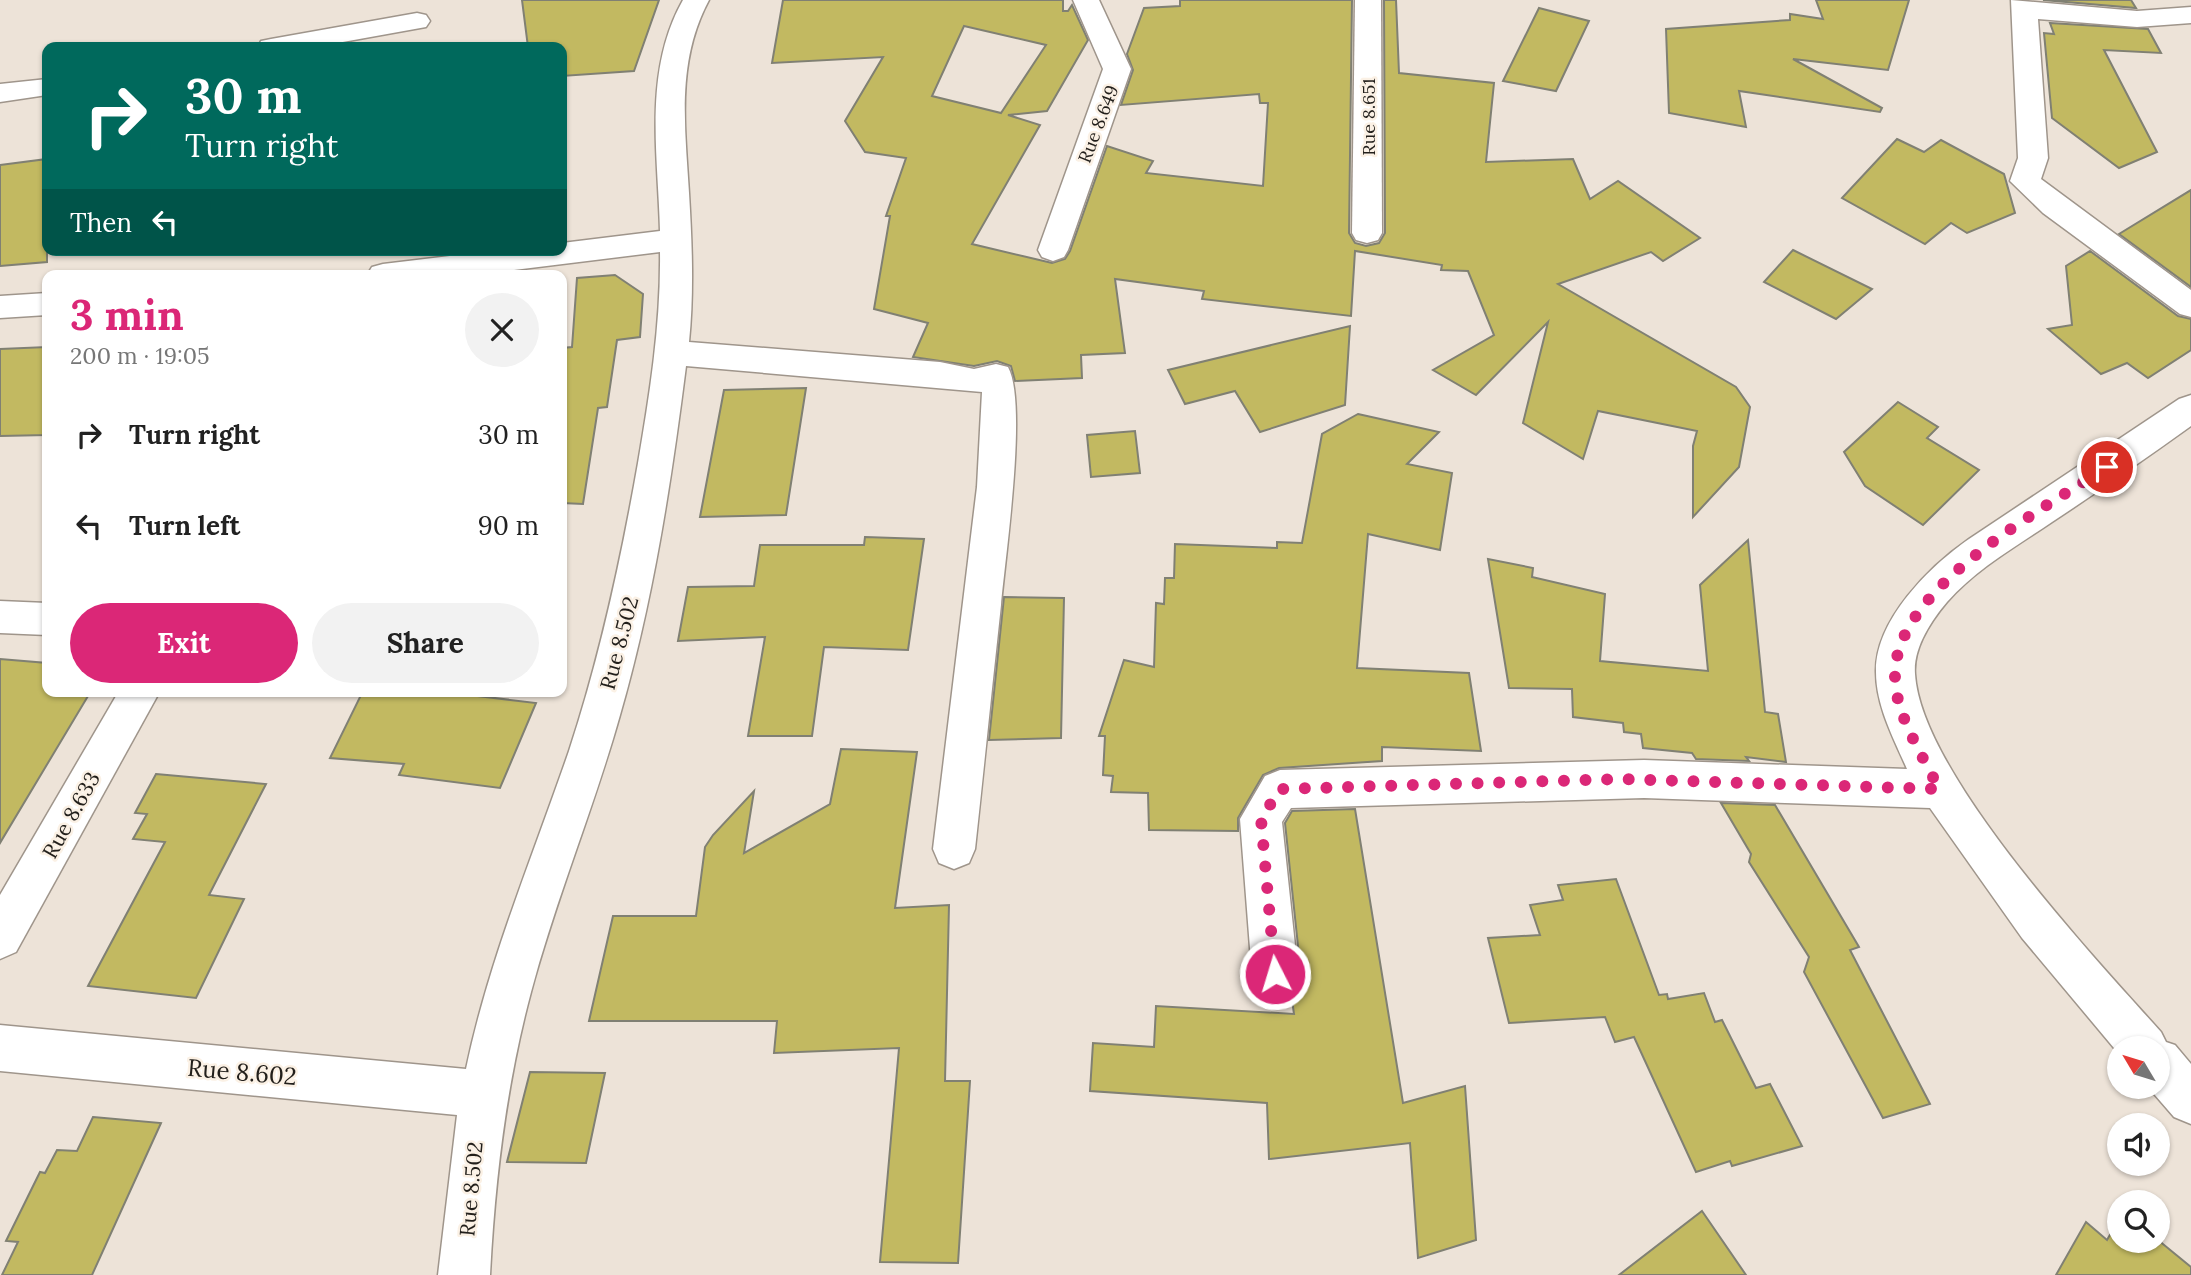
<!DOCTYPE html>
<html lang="en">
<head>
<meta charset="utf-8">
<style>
  :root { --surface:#fff; --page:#f2f2f2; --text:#222; --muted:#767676; --accent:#db2777 }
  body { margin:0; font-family:Lora,serif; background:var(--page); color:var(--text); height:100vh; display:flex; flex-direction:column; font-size:26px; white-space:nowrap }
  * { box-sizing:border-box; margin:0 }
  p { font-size:23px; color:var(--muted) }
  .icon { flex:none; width:38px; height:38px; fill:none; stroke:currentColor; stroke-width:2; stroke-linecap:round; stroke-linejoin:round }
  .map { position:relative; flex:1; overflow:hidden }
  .panel { position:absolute; left:42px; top:270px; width:525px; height:427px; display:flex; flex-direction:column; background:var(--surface); border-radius:14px; box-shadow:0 2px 5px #0004 }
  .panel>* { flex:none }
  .hud { position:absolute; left:42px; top:42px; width:525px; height:214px; border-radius:14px; box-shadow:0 2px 5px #0004; background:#00695c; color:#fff; overflow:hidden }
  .needle { width:46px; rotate:308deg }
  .fabs { position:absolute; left:2107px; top:1036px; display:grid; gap:14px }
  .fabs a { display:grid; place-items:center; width:63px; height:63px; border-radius:50%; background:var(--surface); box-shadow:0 2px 5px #0004; font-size:35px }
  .pin { position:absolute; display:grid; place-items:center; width:60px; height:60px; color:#fff; margin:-30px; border:4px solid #fff; border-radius:50%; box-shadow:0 2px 7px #0007 }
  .me { position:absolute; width:77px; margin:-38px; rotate:355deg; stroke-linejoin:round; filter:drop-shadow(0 0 5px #0008) }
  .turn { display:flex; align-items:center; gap:24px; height:147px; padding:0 28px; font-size:32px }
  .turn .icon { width:91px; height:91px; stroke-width:2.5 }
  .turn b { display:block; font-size:49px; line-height:60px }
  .then { display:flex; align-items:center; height:66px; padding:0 28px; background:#0003; gap:14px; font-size:26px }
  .round { display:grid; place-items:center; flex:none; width:74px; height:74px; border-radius:37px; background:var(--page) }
  .headline { display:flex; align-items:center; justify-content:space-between; height:119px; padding:0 28px }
  h1 { font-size:42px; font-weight:700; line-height:52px; color:var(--accent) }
  .action { display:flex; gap:14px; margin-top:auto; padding:14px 28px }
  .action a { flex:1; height:80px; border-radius:42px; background:var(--accent); color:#fff; font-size:28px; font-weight:700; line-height:80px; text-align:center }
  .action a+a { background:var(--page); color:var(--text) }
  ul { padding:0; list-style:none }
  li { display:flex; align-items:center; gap:21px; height:91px; padding:0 28px }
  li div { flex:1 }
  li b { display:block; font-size:26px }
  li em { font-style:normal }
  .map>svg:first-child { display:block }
  .building { fill:#c2b961; stroke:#808073; stroke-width:2; fill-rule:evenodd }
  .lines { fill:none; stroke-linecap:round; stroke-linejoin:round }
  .minor-casing { stroke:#9f958b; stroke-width:3 }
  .minor { fill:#fff; fill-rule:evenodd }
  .route { stroke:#db2777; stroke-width:12; stroke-dasharray:0 21.6 }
  .labels { text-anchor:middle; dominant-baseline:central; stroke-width:5; stroke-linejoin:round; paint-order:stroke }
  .far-street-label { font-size:18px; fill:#221f1b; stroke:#fbf1e5 }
  .street-label { font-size:21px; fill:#221f1b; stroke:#fbf1e5 }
  .near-street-label { font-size:24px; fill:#221f1b; stroke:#fbf1e5 }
</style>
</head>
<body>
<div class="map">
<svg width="2191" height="1275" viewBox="0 0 2191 1275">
  <rect width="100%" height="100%" fill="#ede3d8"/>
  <g class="building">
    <polygon points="522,0 659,0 634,71 562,76 562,47 528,47"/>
    <path d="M783,0H1063V11H1068L1072,5L1088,40L1047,111L1008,115L1040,125L972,244L1052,263L1065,259L1070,251L1107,146L1153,161L1146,173L1263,186L1268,103H1260L1259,94L1121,105L1133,70L1127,54L1144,8L1180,6V0H1352L1349,233L1355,243L1366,246L1379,243L1385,233L1384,0H1396L1399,73L1494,83L1486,162L1573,159L1590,199L1618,181L1700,238L1663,261L1651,252L1558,284L1736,387L1750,407L1739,467L1693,517V446L1697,431L1598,411L1583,459L1523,423L1548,322L1476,395L1433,370L1494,335L1468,271L1441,270L1442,265L1355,251L1351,316L1202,299L1204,291L1115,279L1125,353L1081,355L1082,378L1015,381L1011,366L997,361L974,366L913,357L928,323L874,309L890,216H886L906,158L865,152L845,121L883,57L772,63ZM964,26L1046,45L1001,113L932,96Z"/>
    <polygon points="1816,0 1909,0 1888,70 1793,59 1882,108 1880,112 1739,91 1746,127 1669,113 1666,29 1790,20 1790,14 1823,19"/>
    <polygon points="2043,0 2131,0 2136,8"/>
    <polygon points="1539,8 1589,21 1556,91 1503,81"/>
    <polygon points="2050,23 2148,29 2161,53 2104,50 2157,152 2119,168 2052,118 2044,33 2054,34"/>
    <polygon points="1897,139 1924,152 1941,140 2004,174 2015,213 1967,233 1951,223 1925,244 1842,198"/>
    <polygon points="47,159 47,262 0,266 0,165"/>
    <polygon points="2191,190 2191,287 2119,234"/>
    <polygon points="1793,250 1872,289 1836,319 1764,282"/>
    <polygon points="2090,251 2178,316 2191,319 2191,350 2148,378 2127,363 2101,374 2048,329 2072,325 2066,266"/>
    <polygon points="615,275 643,294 640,337 617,340 607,407 598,408 583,504 562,503 562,348 572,347 577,278"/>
    <polygon points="1350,326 1345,405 1260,432 1235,391 1185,404 1168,370"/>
    <polygon points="47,347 47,435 0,436 0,349"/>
    <polygon points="806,388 786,515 700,517 724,390"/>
    <polygon points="1898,402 1938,427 1927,438 1979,470 1923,525 1865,486 1844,452"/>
    <polygon points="1358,414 1439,432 1407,464 1452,473 1440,550 1368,534 1357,668 1469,673 1481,751 1382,747 1382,761 1279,768 1263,775 1238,818 1238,831 1149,830 1148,793 1111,792 1113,776 1103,775 1105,736 1099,736 1124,660 1154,667 1156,603 1164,604 1165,578 1174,578 1175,544 1277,548 1277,542 1302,543 1322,434"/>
    <polygon points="1135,431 1140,473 1091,477 1087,435"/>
    <polygon points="865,537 924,539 908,650 824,647 812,736 748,736 765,637 678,641 688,587 754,586 760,545 864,545"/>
    <polygon points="1748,540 1765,712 1778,714 1786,762 1746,757 1749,761 1696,759 1692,753 1643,748 1641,734 1624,732 1623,723 1573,717 1572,689 1509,688 1488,559 1533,568 1532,577 1605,594 1600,661 1708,671 1700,585"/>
    <polygon points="1004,597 1064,598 1061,738 989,740"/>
    <polygon points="0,659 47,663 47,691 91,691 0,843"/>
    <polygon points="363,691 436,691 536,703 500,788 399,775 404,764 330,758"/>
    <polygon points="841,749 917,752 895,908 949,905 945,1081 970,1081 958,1263 880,1262 899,1048 774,1053 777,1021 589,1021 613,916 696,916 705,847 713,835 754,791 744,853 830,804"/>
    <polygon points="156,774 266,784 209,895 244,899 196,998 88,986 165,842 133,839 147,814 135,813"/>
    <polygon points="1721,803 1775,805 1859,947 1850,950 1930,1104 1883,1118 1804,972 1809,957 1749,862 1751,854"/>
    <polygon points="1355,809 1403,1103 1465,1086 1476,1240 1418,1258 1410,1143 1269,1159 1267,1103 1090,1091 1093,1043 1154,1047 1156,1006 1294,1014 1291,993 1301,974 1285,823 1292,811"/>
    <polygon points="1616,879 1659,995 1667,994 1668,999 1704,993 1715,1022 1722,1020 1756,1088 1770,1084 1802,1146 1732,1166 1730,1161 1696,1172 1634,1037 1615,1042 1605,1017 1509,1023 1488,938 1540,935 1530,905 1563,900 1558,885"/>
    <polygon points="530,1072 605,1073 586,1163 507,1162"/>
    <polygon points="93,1117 161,1123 92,1275 2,1275 18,1242 6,1241 40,1172 45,1173 57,1150 77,1151"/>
    <polygon points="1702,1211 1746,1275 1619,1275"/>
    <polygon points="2119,1219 2119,1241 2158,1240 2191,1267 2191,1275 2056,1275 2086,1222 2107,1240"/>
  </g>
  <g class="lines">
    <defs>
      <g id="minor">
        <path d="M683,0H709C676,61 685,126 689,193C692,243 694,293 689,342L940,362L974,369L996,364L1008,367C1028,403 1005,558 1001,605C992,686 984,768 975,849L969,863L954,869L939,863L933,849L977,487L982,392L686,366C671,484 653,601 620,715C594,808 556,898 531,992C506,1085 495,1179 490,1275H438L457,1115L0,1071V1025L466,1069C489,959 533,856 569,751C600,657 621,560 638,463C650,393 661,323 660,252L474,275H367L372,267L383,264L500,250H562V243L660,231C658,153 643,71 683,0Z"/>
        <polygon points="1073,0 1099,0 1131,69 1068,250 1064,257 1053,261 1042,257 1038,250 1103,69"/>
        <polygon points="1355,0 1381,0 1382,233 1378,240 1367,243 1356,240 1352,233"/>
        <polygon points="2011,0 2137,11 2191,7 2191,23 2137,27 2038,19 2048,158 2041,179 2191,290 2191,317 2180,314 2043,213 2010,181 2018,158"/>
        <polygon points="417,13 426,15 430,21 426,27 315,47 258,47 261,41 271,39"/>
        <polygon points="47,79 47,95 0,102 0,84"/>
        <polygon points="47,293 47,315 0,318 0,296"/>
        <path d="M2191,395V426C2145,459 2099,491 2052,522C2015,547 1976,569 1947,602C1931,621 1913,648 1915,674C1921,773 2093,956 2161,1032L2166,1042L2175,1045L2191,1064V1124L2174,1117L2148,1087H2158V1048H2119V1054L2022,938L1930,808L1644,798L1291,808L1282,822L1298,974L1291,990L1275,996L1259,990L1252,974L1240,819L1265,776L1280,770L1644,760L1907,769C1894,739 1876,706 1876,672C1875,620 1930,566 1969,539L2179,399Z"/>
        <polygon points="0,601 47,603 47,635 0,633"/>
        <polygon points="119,691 160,691 16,952 0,959 0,895"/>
      </g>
    </defs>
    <use href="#minor" class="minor-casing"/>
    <use href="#minor" class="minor"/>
  </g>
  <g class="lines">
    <path class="route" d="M1275,974L1261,819L1280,789L1620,779L1939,789C1922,754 1894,713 1895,674C1896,587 2042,510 2107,467"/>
  </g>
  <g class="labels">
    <g class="far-street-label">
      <text transform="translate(1368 117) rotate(-90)">Rue 8.651</text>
      <text transform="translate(1098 124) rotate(-69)">Rue 8.649</text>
    </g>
    <g class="street-label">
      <text transform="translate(619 643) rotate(-75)">Rue 8.502</text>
      <text transform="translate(71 815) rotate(-61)">Rue 8.633</text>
      <text transform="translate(471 1189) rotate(-85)">Rue 8.502</text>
    </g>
    <g class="near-street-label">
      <text transform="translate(242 1072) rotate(5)">Rue 8.602</text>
    </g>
  </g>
</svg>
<div class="fabs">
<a><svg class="needle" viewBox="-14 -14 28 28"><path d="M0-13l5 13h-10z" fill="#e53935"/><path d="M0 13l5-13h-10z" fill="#767676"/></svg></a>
<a><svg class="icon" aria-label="sound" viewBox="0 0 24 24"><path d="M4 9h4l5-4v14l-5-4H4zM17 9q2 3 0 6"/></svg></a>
<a><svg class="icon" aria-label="search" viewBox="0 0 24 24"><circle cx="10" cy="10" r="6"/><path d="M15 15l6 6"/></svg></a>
</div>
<div class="pin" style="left:2107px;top:467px;background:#d93025"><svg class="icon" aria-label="arrive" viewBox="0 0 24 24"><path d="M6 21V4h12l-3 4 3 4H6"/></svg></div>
<svg class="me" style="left:1275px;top:974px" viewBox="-20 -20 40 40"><circle r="17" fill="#db2777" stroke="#fff" stroke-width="3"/><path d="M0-11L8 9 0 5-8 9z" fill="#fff"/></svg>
<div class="hud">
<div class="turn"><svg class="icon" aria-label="right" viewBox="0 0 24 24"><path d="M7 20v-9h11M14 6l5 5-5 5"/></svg><div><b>30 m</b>Turn right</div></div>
<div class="then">Then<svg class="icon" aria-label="left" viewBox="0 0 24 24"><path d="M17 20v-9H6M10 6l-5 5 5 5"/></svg></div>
</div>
<section class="panel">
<div class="headline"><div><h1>3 min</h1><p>200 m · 19:05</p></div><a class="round"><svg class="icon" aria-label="close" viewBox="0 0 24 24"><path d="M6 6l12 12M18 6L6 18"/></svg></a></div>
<ul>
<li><svg class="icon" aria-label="right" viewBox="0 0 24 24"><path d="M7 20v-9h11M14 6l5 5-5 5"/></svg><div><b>Turn right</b></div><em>30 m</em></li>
<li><svg class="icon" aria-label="left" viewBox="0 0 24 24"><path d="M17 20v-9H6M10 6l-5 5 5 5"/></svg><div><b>Turn left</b></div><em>90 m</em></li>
</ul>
<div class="action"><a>Exit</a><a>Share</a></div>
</section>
</div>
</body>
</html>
